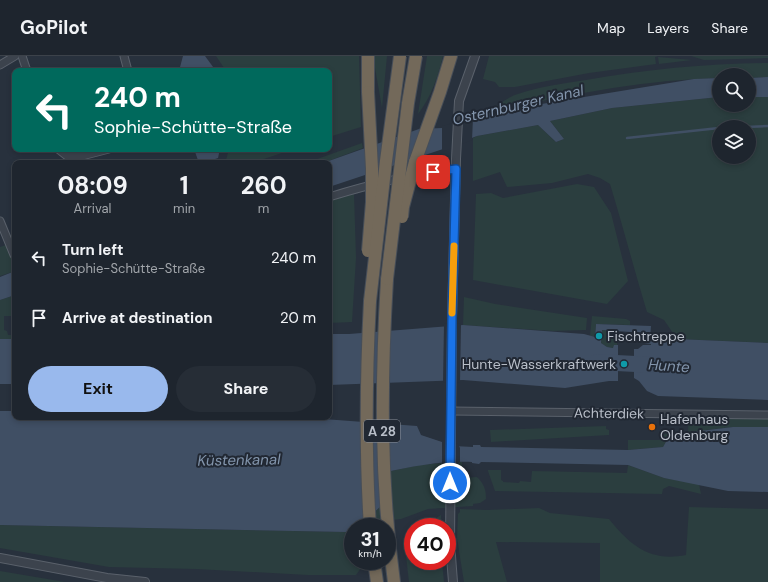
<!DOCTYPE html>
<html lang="en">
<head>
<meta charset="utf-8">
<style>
  :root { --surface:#1e252e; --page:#262d36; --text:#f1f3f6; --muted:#a1a5aa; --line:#3c424a; --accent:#99b9ed }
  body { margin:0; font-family:"DM Sans",sans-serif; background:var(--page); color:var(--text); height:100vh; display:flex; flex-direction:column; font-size:15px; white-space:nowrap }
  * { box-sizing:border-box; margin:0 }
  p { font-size:13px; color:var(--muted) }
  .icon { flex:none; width:22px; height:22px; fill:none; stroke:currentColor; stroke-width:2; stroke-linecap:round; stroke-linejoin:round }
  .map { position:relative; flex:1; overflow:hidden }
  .sheet { position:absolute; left:12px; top:104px; width:320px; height:260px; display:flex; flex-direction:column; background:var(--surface); border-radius:8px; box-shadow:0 2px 6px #0003,0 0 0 1px var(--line) }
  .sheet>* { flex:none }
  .top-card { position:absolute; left:12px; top:12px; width:320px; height:84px; border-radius:8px; box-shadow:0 2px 6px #0003,0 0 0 1px var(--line); background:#00695c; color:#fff; overflow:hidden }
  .tools { position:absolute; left:712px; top:12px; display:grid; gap:8px }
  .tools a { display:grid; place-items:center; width:44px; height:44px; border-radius:50%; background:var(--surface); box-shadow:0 2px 6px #0003,0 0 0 1px var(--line); font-size:20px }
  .speed { position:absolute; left:344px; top:462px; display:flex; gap:8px; font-size:20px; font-weight:700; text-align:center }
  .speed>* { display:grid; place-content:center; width:52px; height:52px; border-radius:50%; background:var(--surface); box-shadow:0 2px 6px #0003,0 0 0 1px var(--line); line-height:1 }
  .speed small { font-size:10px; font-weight:400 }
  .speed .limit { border:6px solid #d22; background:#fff; color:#111 }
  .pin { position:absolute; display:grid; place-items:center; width:34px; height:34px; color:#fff; margin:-17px; border-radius:8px; box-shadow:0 2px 6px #0006 }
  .me { position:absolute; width:44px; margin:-22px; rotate:0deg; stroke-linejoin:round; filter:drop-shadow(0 0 3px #0008) }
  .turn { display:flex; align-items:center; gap:14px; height:84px; padding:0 16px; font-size:18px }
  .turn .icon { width:52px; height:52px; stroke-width:2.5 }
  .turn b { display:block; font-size:28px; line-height:34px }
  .eta { display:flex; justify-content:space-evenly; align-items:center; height:68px; text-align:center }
  .eta b { font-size:24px; font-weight:700; line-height:28px }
  .cta { display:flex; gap:8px; margin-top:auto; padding:8px 16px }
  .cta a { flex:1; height:46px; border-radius:24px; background:var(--accent); color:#111; font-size:16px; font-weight:700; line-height:46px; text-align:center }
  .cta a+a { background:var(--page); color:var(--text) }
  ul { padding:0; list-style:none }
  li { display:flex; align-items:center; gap:12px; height:60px; padding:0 16px }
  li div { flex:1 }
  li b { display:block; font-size:15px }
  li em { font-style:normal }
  header { display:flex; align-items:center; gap:24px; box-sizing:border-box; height:56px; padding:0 20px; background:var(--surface); border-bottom:1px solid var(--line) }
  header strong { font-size:19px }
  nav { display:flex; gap:22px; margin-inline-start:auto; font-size:14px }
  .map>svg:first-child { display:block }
  .green { fill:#2b3e3f; fill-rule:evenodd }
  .water { fill:#404f64 }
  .pier { fill:#28313d }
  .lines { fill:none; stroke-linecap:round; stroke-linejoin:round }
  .stream { stroke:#404f64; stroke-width:2.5 }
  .river { stroke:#404f64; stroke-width:16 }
  .minor-casing { stroke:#5a616b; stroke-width:9 }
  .tertiary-casing { stroke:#5a616b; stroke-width:10 }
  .motorway-casing { stroke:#474e58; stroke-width:14 }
  .minor { stroke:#3c434d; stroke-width:7 }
  .tertiary { stroke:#3c434d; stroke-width:8 }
  .motorway { stroke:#73695a; stroke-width:12 }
  .motorway-bridge-casing { stroke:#474e58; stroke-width:14; stroke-linecap:butt }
  .motorway-bridge { stroke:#73695a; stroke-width:12 }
  .route-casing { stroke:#114b97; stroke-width:10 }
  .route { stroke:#1a73e8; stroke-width:7 }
  .slow { stroke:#f59e0b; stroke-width:7 }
  .culture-dot { fill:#0f9aa8; stroke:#212833; stroke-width:1.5 }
  .food-dot { fill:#e8710a; stroke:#212833; stroke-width:1.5 }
  .labels { text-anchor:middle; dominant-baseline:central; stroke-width:4; stroke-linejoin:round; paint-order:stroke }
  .shield { fill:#212833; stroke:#8b919b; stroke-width:1 }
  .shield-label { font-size:13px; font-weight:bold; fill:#b8bec8 }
  .poi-label { font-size:14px; fill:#b8bec8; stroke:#212833; text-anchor:start }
  .street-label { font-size:14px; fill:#b8bec8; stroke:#212833 }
  .water-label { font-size:15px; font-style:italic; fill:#8395ac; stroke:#212833 }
</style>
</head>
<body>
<header>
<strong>GoPilot</strong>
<nav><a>Map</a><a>Layers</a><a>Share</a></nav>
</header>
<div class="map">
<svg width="768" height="526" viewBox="0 0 768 526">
  <rect width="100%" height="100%" fill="#28313d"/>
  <g class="green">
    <polygon points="216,0 359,0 361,71 329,81 329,15 226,15"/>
    <polygon points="375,0 387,0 382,52 375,12"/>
    <path d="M427,0H443C438,21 431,41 418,58Z"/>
    <polygon points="489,0 658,0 655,1 656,8 589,17 515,31 499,31 495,26 483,23"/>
    <polygon points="691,0 768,0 768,2 704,4"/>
    <polygon points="658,1 692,4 659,8"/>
    <path d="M768,7V21L749,22V19H719V22C640,24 563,40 486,57C496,51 507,41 518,38C538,31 565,27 586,24C647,13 707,8 768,7Z"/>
    <path d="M719,41V49H749V41H768V287L677,283L664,264L647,256C634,213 623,171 610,128L600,122L588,118L552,127L507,131L500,116L473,125V82L477,80L538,69L556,86L564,83L550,65L612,52ZM719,71H749V101H719Z"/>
    <polygon points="362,87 363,92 323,107 306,107"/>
    <polygon points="229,93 294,93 252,107 227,107 226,104"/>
    <polygon points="577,128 594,131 611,157 628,225 607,248 473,224 476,138 491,137 503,142"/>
    <polygon points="354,138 356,202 352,266 329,267 329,145"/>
    <polygon points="15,186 15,215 0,220 0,191"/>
    <polygon points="15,239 15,260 4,260 4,274 7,275 8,279 15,279 15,283 0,283 0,244"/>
    <polygon points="464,241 495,248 587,262 586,274 553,275 463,269"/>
    <polygon points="592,260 626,263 630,265 630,269 596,268 595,281 590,280"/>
    <polygon points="602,274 617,275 617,289 614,289 614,292 607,291 601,287"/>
    <polygon points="689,358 768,359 768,371 733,371 688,376"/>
    <polygon points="606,370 606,373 609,374 609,379 491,386 490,374"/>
    <polygon points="673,375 663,391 628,394 628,384 660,384 660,380"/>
    <path d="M454,406H462L463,422L477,421C484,428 486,433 486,443L480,447L473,448V450L428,453L401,463L363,467L382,449V417L419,409Z"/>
    <polygon points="628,409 664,422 699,428 701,438 669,430 663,433 662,438 495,435 488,415 488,414 501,414 501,424 503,425 503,426 519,427 520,425 531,426 532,415 627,417"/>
    <path d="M689,451L768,453V526H600V487L496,486L507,526H464L457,482L458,458L460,456V453L487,454L539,452L550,457L609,463C631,490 650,506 686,499Z"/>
    <polygon points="441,459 441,471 422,471"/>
    <polygon points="0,469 346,476 353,482 353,505 360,505 361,512 356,519 308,519 196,513 109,511 0,492"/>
    <polygon points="413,484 413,505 442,505 444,526 409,526 406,500"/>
    <polygon points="0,515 65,526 0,526"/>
  </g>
  <g class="water">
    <polygon points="183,0 205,0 216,15 179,15"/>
    <polygon points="768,21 768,41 749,41 749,22"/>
    <polygon points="719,22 719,41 612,52 550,65 564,83 556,86 538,69 477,80 443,93 329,131 329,107 323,107 419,73 442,72 472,65 486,57 694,23"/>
    <polygon points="194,93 220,93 218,102 203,107 199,107"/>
    <polygon points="15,215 15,239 0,244 0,221"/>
    <polygon points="596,268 651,270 650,283 649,285 651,285 652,281 674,287 677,283 768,287 768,344 658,340 647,335 639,325 634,322 634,293 638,293 643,289 651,289 651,288 644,287 645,277 602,274 601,287 607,291 613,292 614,289 618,289 618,325 609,325 565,332 463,324 329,329 329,278 349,278 463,269 584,278 595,281 595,283"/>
    <rect x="0" y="283" width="15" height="45"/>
    <path d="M0,355H15V361H297L417,370L421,379L454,390L473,391V389H480L481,391L628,394L663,391L671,377L674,378L733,371H768V436L728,435L664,422L628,409L481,406L479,408L472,407V406C442,405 413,410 383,417L382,449L363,467L346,476L0,469Z"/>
  </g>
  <g class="pier">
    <polygon points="473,62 472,84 442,96 442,70"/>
    <polygon points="461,267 460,326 443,327 444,268"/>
    <polygon points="442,384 458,388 460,392 460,406 458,408 442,409"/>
  </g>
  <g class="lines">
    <g class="stream">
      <polyline points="746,71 768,70"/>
      <polyline points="627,82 719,72"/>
    </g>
    <polyline class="river" points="597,306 655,309"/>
    <defs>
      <g id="minor">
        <polyline points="22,0 27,15"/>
        <polyline points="124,0 128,15"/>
        <polyline points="0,9 15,0"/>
        <polyline points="58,93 67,100 82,100 109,93"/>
        <path d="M329,141C371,128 412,118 456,113"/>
        <polyline points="0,165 14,199"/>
        <polyline points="451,355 768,359"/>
      </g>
      <g id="tertiary">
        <polyline points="0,502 107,522 145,526"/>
        <polyline points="453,526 450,487 452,263 456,103 459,45 475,0"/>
      </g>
      <g id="motorway">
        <polyline points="368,0 368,36"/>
        <polyline points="415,106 440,36 451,0"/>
        <path d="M387,223C381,324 380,425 394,526"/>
        <path d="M370,471C365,395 366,321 370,245"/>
        <polyline points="374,505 377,526"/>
      </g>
    </defs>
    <use href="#minor" class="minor-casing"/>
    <use href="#tertiary" class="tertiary-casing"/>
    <use href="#motorway" class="motorway-casing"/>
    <use href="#minor" class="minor"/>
    <use href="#tertiary" class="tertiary"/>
    <use href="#motorway" class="motorway"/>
    <defs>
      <g id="motorway-bridge">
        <polyline points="402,161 403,151 415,106"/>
        <polyline points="368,195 372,146 372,113 368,36"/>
        <polyline points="387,223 408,47 416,0"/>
        <polyline points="370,245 386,105 400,0"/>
      </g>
    </defs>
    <use href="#motorway-bridge" class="motorway-bridge-casing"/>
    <use href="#motorway-bridge" class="motorway-bridge"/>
  </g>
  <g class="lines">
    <defs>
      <polyline id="route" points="433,116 456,113 452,263 450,427"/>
    </defs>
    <use href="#route" class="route-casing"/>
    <use href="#route" class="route"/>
    <polyline class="slow" points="452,257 454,190"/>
  </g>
  <g class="culture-dot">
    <circle cx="599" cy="280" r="4"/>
    <circle cx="624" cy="308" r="4"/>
  </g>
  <circle class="food-dot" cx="652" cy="371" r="4"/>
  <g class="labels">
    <rect class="shield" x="364" y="364" width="36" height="22" rx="3"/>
    <g class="shield-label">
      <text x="382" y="375">A 28</text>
    </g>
    <g class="poi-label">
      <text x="607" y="280">Fischtreppe</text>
      <text x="616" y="308" text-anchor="end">Hunte-Wasserkraftwerk</text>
      <text x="660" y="363">Hafenhaus<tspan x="660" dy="16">Oldenburg</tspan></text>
    </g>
    <g class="street-label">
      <text transform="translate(609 357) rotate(1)">Achterdiek</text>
    </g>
    <g class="water-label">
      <text transform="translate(518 49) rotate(-13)">Osternburger Kanal</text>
      <text transform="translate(669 310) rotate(4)">Hunte</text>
      <text transform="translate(239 404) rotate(-1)">Küstenkanal</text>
    </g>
  </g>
</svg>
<div class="tools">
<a><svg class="icon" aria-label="search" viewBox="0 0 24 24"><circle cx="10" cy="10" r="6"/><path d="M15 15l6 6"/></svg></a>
<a><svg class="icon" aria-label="layers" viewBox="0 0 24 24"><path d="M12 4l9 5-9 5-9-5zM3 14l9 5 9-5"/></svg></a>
</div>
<div class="speed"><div>31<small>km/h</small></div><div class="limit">40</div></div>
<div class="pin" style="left:433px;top:116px;background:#d93025"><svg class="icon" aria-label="arrive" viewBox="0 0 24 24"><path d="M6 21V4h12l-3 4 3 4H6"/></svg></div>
<svg class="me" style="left:450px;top:427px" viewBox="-20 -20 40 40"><circle r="17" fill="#1a73e8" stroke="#fff" stroke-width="3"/><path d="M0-11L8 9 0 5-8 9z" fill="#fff"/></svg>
<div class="top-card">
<div class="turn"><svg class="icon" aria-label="left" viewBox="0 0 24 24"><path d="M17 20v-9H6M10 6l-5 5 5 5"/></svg><div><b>240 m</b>Sophie-Schütte-Straße</div></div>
</div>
<section class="sheet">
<div class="eta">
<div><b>08:09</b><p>Arrival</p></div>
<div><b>1</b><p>min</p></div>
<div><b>260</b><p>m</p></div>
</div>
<ul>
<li><svg class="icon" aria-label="left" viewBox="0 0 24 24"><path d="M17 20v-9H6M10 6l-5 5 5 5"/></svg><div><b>Turn left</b><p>Sophie-Schütte-Straße</p></div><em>240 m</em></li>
<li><svg class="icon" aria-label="arrive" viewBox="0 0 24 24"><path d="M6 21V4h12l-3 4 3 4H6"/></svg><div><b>Arrive at destination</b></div><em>20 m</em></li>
</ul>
<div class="cta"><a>Exit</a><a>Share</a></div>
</section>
</div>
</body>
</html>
